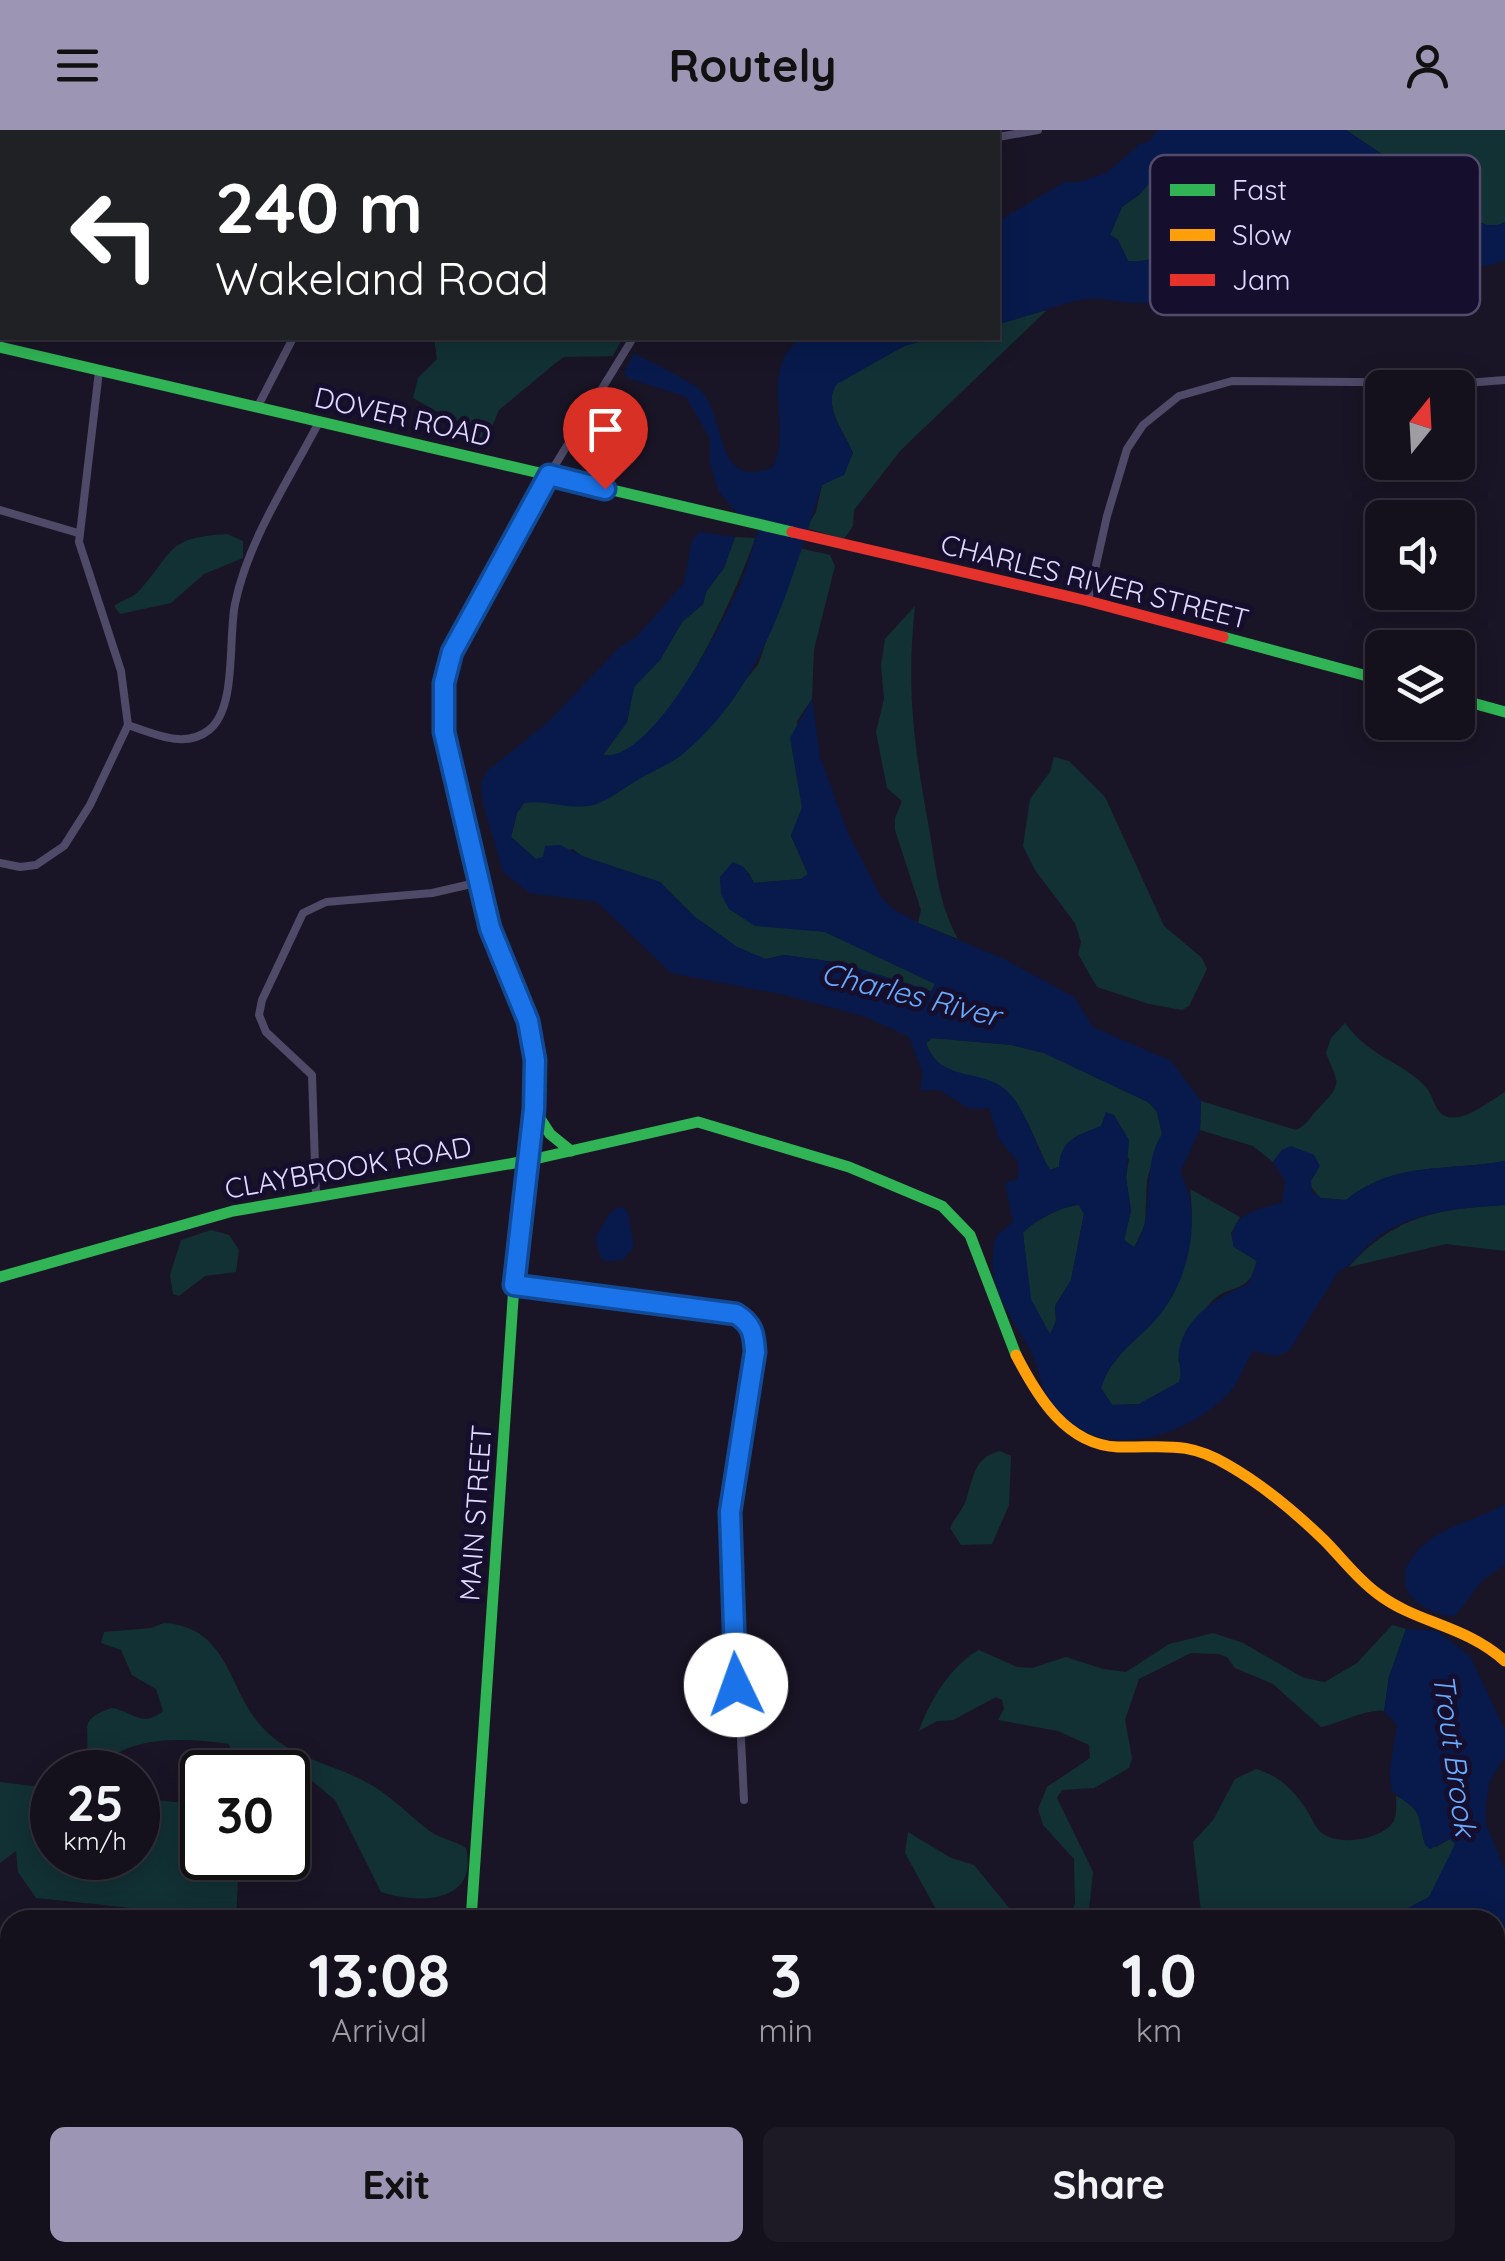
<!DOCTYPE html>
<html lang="en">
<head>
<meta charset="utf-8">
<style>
  :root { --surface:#14101c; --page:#1d1925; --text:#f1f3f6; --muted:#9d9da3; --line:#33303b; --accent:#9c95b3 }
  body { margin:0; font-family:Quicksand,sans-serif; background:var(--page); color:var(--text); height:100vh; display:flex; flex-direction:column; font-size:38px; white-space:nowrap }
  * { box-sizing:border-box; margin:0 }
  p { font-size:32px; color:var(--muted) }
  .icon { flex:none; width:55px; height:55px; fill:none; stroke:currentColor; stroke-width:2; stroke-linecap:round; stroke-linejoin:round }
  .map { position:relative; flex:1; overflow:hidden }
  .panel { position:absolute; left:0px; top:1780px; width:1505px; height:352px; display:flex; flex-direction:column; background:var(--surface); border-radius:30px 30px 0 0; box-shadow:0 5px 25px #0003,0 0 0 2px var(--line) }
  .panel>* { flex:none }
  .top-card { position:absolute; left:0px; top:0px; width:1000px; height:210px; box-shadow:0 5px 25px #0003,0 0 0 2px var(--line); background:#202124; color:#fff; overflow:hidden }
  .needle { width:65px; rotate:18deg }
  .fabs { position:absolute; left:1365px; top:240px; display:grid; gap:20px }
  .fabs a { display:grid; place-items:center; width:110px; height:110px; border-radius:15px; background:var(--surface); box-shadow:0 5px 25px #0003,0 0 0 2px var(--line); font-size:50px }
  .speed { position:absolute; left:30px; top:1620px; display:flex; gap:20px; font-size:50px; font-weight:700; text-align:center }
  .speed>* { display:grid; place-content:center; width:130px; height:130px; border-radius:50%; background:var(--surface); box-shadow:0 5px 25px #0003,0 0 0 2px var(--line); line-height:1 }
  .speed small { font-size:25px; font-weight:400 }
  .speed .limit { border:5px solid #111; border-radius:15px; background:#fff; color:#111 }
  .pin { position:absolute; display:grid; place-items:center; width:85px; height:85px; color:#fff; margin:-102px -42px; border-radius:50% 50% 50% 0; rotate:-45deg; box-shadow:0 0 10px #0007 }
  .pin .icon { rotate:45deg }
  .me { position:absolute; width:110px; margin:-55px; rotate:357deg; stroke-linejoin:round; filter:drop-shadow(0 0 8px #0008) }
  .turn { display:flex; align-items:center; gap:35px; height:210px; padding:0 50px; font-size:45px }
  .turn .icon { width:130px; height:130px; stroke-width:2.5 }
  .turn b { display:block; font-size:70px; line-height:85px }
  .eta { display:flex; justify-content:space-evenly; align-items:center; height:170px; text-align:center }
  .eta b { font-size:60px; font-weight:700; line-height:70px }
  .button { display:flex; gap:20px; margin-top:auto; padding:20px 50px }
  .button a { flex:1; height:115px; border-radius:15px; background:var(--accent); color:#111; font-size:40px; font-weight:700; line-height:115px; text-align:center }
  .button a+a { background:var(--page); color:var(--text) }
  header { display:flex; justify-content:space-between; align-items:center; height:130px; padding:0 50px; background:var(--accent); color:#111; font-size:45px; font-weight:700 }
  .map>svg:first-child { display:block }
  .green { fill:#123135 }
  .water { fill:#071a4b; fill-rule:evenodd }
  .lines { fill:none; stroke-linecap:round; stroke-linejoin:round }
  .stream { stroke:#071a4b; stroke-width:2.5 }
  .street { stroke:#4e4a67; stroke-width:8 }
  .fast { stroke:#30b455; stroke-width:11 }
  .slow { stroke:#ff9f0a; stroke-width:11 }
  .jam { stroke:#e5322d; stroke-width:11 }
  .route-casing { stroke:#114b97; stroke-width:25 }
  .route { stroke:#1a73e8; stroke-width:18 }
  .labels { text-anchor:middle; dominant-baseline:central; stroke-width:10; stroke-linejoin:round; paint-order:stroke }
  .street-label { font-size:28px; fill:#e2daff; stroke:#160e2d }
  .water-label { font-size:30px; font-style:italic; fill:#68acff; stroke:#160e2d }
  .key { fill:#160e2d; stroke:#534b6c; stroke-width:2.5 }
  .key-label { font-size:28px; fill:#e2daff }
</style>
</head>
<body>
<header><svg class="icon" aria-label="menu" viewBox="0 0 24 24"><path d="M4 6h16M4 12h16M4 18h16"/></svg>Routely<svg class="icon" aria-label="person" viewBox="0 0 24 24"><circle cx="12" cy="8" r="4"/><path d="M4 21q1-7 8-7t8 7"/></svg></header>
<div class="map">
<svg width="1505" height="2131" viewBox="0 0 1505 2131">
  <rect width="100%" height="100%" fill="#1a1526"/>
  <g class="green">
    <path d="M1346,0H1505V92C1477,109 1438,57 1416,42L1404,39Z"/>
    <polygon points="1214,25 1305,38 1348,62 1325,98 1283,130 1265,123 1213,118 1153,127 1144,132 1128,131 1118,110 1110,105 1122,77 1140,64 1162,38"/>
    <path d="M1047,180L901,320L854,380L853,396L844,409L806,398L816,382L822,355L832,349L853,323C845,303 822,275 836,254L904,216L924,210L998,208V194Z"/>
    <polygon points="434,208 623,208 613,226 564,227 557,232 499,280 491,299 489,317 483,314 476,303 413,268 418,248 437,229"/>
    <path d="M227,404L243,411V428L204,444L171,473L120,484L114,476C122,470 133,468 140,460C176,419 166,408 227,404Z"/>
    <path d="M735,407L755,408C740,454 662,636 603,625L627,592L634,557L660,530L682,492L703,474L706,462L724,438Z"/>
    <polygon points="799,418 830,425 835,436 814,519 812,569 797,591 802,678 791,706 808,744 801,749 754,753 749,743 733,732 794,797 825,802 936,854 931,862 841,833 785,825 765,829 737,817 695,787 660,752 582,726 573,719 536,729 511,707 517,683 524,673 539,670 594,675 685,622 758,535"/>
    <path d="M915,476C906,558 914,617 929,698C936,737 938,773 958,809L918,793L921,780L895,700V688L902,671L887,658L876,602L884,569L881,535L885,509Z"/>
    <polygon points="1054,627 1069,631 1105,667 1164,796 1202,828 1207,839 1189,876 1182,880 1149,874 1097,857 1078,824 1081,812 1075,793 1035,740 1023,716 1030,669 1050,642"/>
    <path d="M1345,893C1368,926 1399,930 1425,956C1434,965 1434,984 1448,987C1467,991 1489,971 1505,962V1031C1446,1042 1396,1030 1346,1070L1320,1068L1282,1020L1273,1032L1253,1016L1200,1000L1201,971L1296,1000C1308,995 1310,986 1319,978C1344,952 1338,954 1326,923L1331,908Z"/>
    <path d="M932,908L1012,915L1044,923L1148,972L1157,982L1162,1004L1147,1049L1145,1094L1134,1118L1124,1110L1131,1081L1126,1047L1129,1029L1101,996C1077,1006 1061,1009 1059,1037L1050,1040C1039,1022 1033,998 1021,983C998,955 939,953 926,913Z"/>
    <path d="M1190,1059L1240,1087L1231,1103L1234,1117L1257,1131C1249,1166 1230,1152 1211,1172C1197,1187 1188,1212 1178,1230L1183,1241L1179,1252L1139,1274L1112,1275L1101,1258C1107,1239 1117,1228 1130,1213C1173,1161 1199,1131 1190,1059Z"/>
    <path d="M1079,1075L1084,1084L1071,1150L1055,1176L1056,1191L1050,1205L1030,1169L1023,1103C1033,1091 1062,1076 1079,1075Z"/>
    <path d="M1505,1075V1121L1446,1114L1349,1137C1395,1085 1439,1079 1505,1075Z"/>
    <polygon points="211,1100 229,1105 239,1120 236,1142 205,1146 179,1166 173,1164 170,1145 181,1110"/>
    <path d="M1000,1321L1011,1326L1009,1375L992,1414L961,1415L950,1398C955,1387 964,1379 967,1367C974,1345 975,1327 1000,1321Z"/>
    <path d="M164,1493C230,1497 227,1560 263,1598C289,1627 332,1634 364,1651C390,1664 408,1685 431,1702C442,1709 455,1711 466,1718C479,1774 417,1774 381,1762L335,1670L305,1645L277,1635L240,1639L235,1635L229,1614C188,1608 123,1603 97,1642H56L87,1625C90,1594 78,1591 111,1578C134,1581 141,1599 163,1581L156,1559L132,1545L121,1520L101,1513L104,1502L151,1498Z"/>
    <path d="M1392,1495L1406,1499L1389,1547L1384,1581C1364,1579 1341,1593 1321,1597L1273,1554L1235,1538L1227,1527L1218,1524L1191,1523L1139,1549L1125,1590L1132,1628L1129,1638L1094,1658L1062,1660L1057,1668L1093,1742L1088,1790H1068L1075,1774L1074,1729L1043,1695L1038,1679L1047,1657L1090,1628L1089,1615L1058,1601L998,1590L1004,1579L1002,1570L996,1567L953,1590L937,1591L919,1601C929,1572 951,1535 979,1520L1017,1537L1032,1538L1066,1527L1103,1539L1126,1542L1169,1514L1213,1503L1243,1513L1304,1548L1325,1552L1357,1533Z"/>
    <path d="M1256,1639C1280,1646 1296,1662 1309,1684C1313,1691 1316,1699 1322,1703C1338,1716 1376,1710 1390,1696C1398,1688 1396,1676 1396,1666C1416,1675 1423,1689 1423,1710L1436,1717L1450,1709L1456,1714L1429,1767L1397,1790H1202L1193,1712L1213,1690L1235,1649Z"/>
    <polygon points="52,1651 52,1728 138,1728 138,1668 202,1675 202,1728 239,1728 236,1789 36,1768 18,1742 16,1721 0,1733 0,1652 49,1658"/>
    <polygon points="908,1702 951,1728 974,1735 1019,1790 942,1790 905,1723"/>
    <polygon points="1495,1885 1505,1886 1505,2131 1461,2131 1460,2123 1495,2122"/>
  </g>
  <g class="water">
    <path d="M1157,0H1346L1404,39L1416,42C1438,57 1476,109 1505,92V130L1487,136L1467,134L1441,123L1384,77L1351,64L1338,53L1305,38L1214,25L1162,38L1140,64L1122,77L1110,105L1118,110L1128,131L1134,132L1213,118C1235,105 1262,121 1283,130C1248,152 1175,175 1134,173C1115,172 1100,166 1080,170C1052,176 1025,188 998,194V91L1065,52H1080L1106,43L1140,14L1150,11Z"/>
    <path d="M799,208H935L904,216L837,254C821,275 845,303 853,323L844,345L822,355C791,450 766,553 685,622C672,634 654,640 639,649C625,657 608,671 593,675C570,681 547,669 524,673L517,683L511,707L536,729L543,727L545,716L560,715L582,726L660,752L695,787L737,817L765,829L785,825L841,833L931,861L935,854L825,802L755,796L729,779L721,764L720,747L733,732L744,737L754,753L801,749L808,744L791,705L802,678L790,608L812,569L820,627L848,703L881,767L893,779L918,793L1004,829L1074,867L1093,897L1171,931L1201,971L1200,1000L1180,1042C1204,1084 1189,1151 1158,1187C1137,1212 1111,1225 1101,1258L1112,1275L1139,1274L1179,1252C1183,1240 1177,1232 1179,1220C1187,1183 1219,1168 1249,1153L1257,1131L1234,1117C1225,1086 1257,1078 1282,1073L1285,1051L1273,1032L1282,1020L1291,1016L1314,1025L1320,1036L1311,1051L1312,1062L1321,1068L1346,1070C1396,1030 1446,1042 1505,1031V1075C1460,1078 1411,1081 1374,1110C1360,1121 1354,1135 1338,1142L1289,1221L1276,1226L1253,1221C1243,1236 1239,1254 1225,1267C1181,1309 1098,1334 1053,1276C1040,1259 1040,1238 1030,1220C1007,1178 984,1156 996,1106L1013,1092L1005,1053L1018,1048V1032L999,1009L989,978L970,979L939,960H920L923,944L909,907L866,887L785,865L671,843L597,772L529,763L503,742L483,674L481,653L487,641L547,593L618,519L637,506L684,453L692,410L700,402L735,407L724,438L706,462L703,474L682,492L660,530L634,557L627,592L603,625C650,633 718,501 736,464C746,443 752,419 759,397L734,380L718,360L710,333V309L686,267L628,248L624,243L634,223C651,233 691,250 703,263C726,291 716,362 773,337C794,291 757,248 799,208ZM932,908L1012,915L1044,923L1148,972L1157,981L1162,1004C1139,1039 1158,1085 1134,1117L1124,1110L1131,1081L1126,1047L1129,1010L1114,985L1106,982L1101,996C1077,1006 1061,1009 1059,1037L1050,1040C1035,1016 1028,983 1009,963C986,937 939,954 926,913ZM1079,1075L1084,1084L1071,1150L1055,1176L1056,1191L1050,1204L1031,1169L1023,1103C1033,1091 1062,1076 1079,1075Z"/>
    <polygon points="618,1077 627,1079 634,1116 624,1129 608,1132 601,1128 595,1109 609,1084"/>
    <path d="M1505,1374V1434L1481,1452L1456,1485C1443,1489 1410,1473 1406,1458C1404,1452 1405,1446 1405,1440C1425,1397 1469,1395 1505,1374Z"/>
    <polygon points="1406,1499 1437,1501 1470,1526 1505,1600 1505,1626 1490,1651 1486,1673 1486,1694 1505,1740 1505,1886 1495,1885 1495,1790 1397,1789 1396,1784 1429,1767 1455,1714 1450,1709 1430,1719 1425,1715 1417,1681 1391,1660 1390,1638 1397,1595 1384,1581 1389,1547"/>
  </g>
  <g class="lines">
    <polyline class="stream" points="961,2131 965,2122"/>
    <g class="street">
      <polyline points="749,0 749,2"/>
      <polyline points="349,2 350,0"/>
      <polyline points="998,7 1038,0"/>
      <polyline points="257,278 293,208"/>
      <polyline points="549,345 633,208"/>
      <polyline points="0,380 78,403"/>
      <polyline points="1088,471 1107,386 1127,319 1143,295 1179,266 1232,251 1466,253 1505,250"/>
      <path d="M128,595C154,604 185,619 209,600C237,578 228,509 235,474C248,410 289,350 319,292"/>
      <polyline points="0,733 20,737 36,735 64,716 90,675 128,595 121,541 79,412 99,241"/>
      <polyline points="316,1064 312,945 266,902 259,885 262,870 303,783 326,772 432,763 480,752"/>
      <path d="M514,1155L736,1184C752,1194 754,1203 755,1222L730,1382L744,1670"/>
      <polyline points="0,1892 10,1890"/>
      <polyline points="1128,2131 1135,2122"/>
    </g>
    <g class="fast">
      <polyline points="0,217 792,402"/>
      <polyline points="1223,507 1382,550"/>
      <polyline points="1458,569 1505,582"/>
      <path d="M455,647C447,616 440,586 444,554C450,502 521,395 549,345"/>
      <polyline points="534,979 550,1004 571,1021"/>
      <polyline points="0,1147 233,1081 526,1031 698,992 849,1037 942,1076 970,1105 1016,1225"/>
      <polyline points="471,1790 514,1155 525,1057"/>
      <polyline points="448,2131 449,2122"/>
    </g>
    <g class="slow">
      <polyline points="455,647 490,798 528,891 535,930 525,1057"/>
      <path d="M1016,1225C1037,1266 1066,1315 1118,1317C1163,1318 1187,1310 1228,1335C1263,1355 1295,1382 1324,1410C1342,1428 1357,1449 1378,1464C1418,1494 1463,1494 1505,1531"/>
    </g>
    <polyline class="jam" points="792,402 1088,471 1223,507"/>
  </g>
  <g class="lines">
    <defs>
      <path id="route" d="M605,359L549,345L452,522L444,553V602L490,798L528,891L535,930L534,979L514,1155L736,1184C752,1194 754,1203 755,1222L730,1382L736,1555"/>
    </defs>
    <use href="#route" class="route-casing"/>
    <use href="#route" class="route"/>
  </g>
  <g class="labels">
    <g class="street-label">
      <text transform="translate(403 286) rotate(13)">DOVER ROAD</text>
      <text transform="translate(1095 451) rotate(14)">CHARLES RIVER STREET</text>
      <text transform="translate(348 1037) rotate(-10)">CLAYBROOK ROAD</text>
      <text transform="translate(475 1383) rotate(-86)">MAIN STREET</text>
    </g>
    <g class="water-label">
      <text transform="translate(911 864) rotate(14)">Charles River</text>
      <text transform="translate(1455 1625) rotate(82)">Trout Brook</text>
    </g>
  </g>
  <rect x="1150" y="25" width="330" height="160" rx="15" class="key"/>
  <rect x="1170" y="54" width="45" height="12" fill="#30b455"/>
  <rect x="1170" y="99" width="45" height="12" fill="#ff9f0a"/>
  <rect x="1170" y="144" width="45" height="12" fill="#e5322d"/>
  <g class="key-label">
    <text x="1232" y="70">Fast</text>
    <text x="1232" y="115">Slow</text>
    <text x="1232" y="160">Jam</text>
  </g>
</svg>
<div class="fabs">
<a><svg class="needle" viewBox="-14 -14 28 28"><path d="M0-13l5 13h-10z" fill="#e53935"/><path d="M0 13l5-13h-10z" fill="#9d9da3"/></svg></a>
<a><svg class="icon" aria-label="sound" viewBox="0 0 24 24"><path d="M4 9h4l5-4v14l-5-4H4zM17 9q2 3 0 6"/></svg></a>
<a><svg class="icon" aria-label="layers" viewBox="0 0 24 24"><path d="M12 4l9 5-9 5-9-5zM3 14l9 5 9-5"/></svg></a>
</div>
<div class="speed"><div>25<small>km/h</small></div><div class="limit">30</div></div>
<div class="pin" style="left:605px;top:359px;background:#d93025"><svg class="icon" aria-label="arrive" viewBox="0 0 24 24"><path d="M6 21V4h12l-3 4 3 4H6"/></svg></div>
<svg class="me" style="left:736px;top:1555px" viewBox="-20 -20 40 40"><circle r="19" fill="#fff"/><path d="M0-13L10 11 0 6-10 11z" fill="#1a73e8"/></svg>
<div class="top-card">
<div class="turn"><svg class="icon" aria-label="left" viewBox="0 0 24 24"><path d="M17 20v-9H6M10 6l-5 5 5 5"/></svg><div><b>240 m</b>Wakeland Road</div></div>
</div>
<section class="panel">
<div class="eta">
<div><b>13:08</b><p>Arrival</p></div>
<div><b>3</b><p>min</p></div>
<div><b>1.0</b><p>km</p></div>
</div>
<div class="button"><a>Exit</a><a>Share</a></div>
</section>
</div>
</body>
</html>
